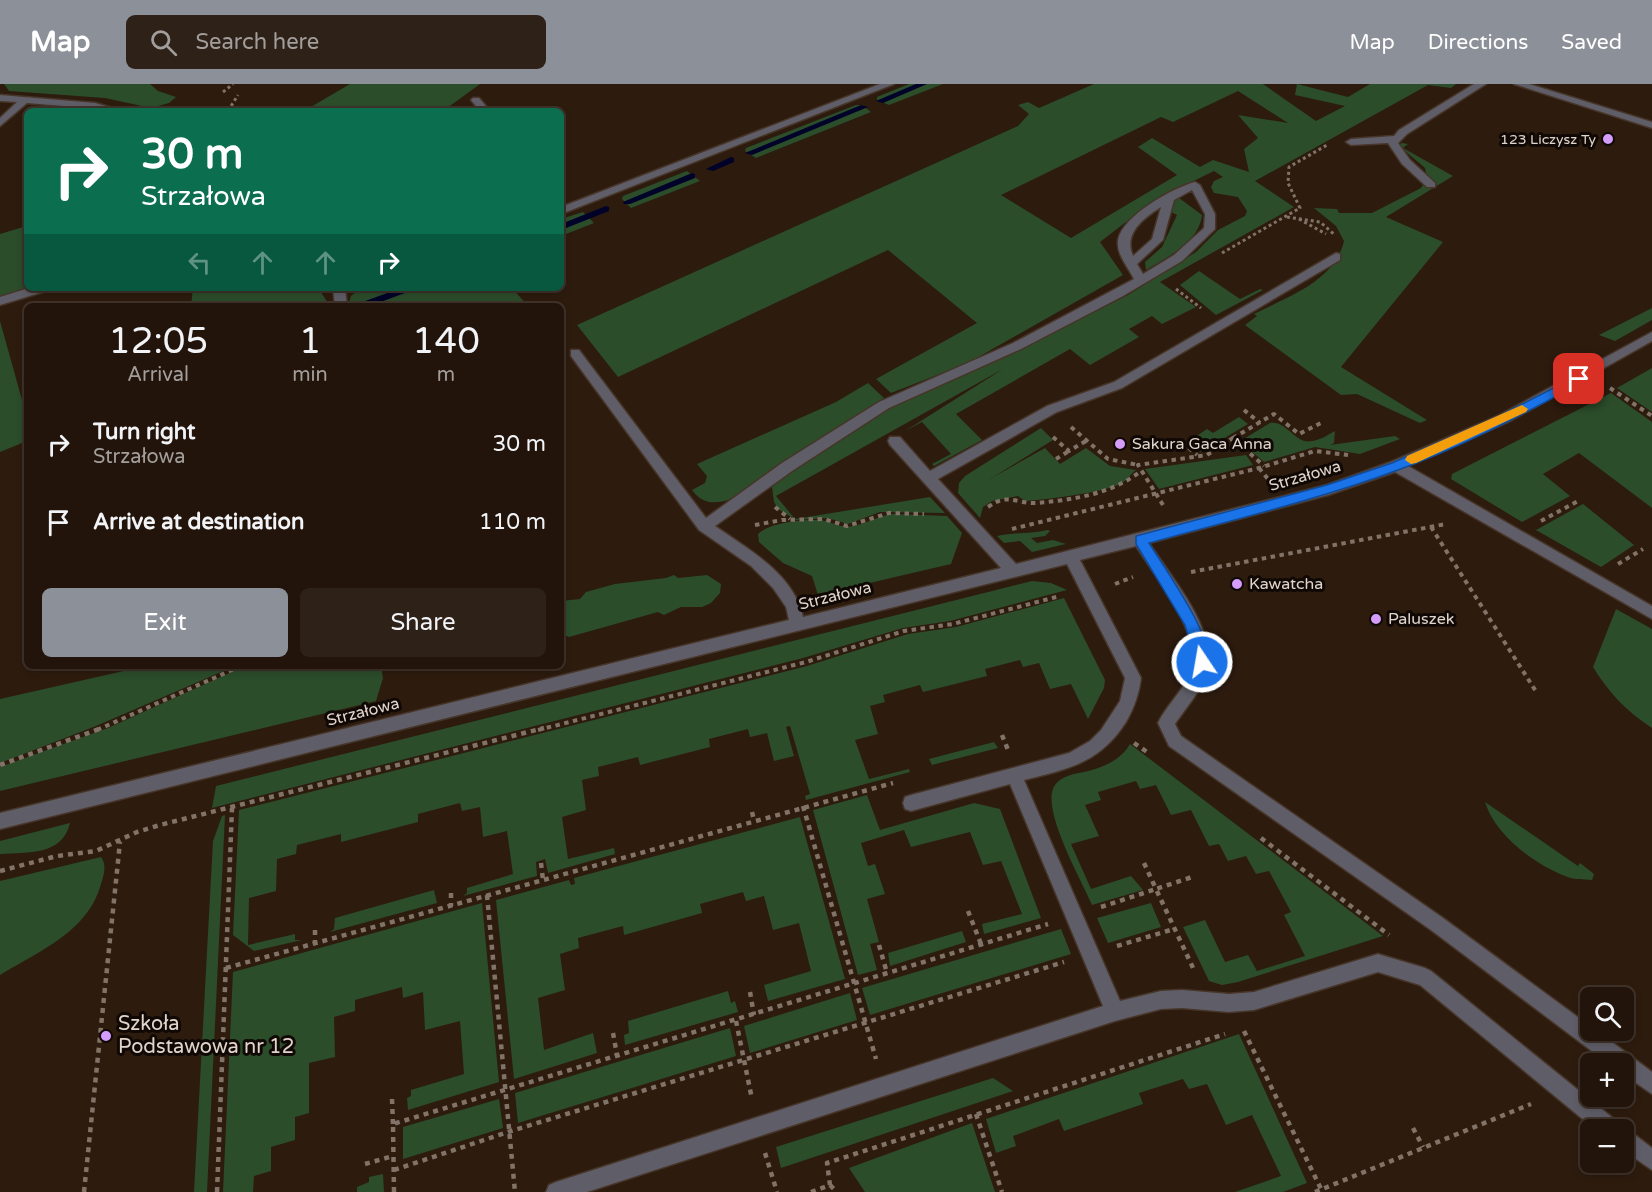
<!DOCTYPE html>
<html lang="en">
<head>
<meta charset="utf-8">
<style>
  :root { --surface:#22140a; --page:#2e2118; --text:#f1f3f6; --muted:#a29e9c; --line:#3f332b; --accent:#8c9099 }
  body { margin:0; font-family:"Varela Round",sans-serif; background:var(--page); color:var(--text); height:100vh; display:flex; flex-direction:column; font-size:22px; white-space:nowrap }
  * { box-sizing:border-box; margin:0 }
  p { font-size:20px; color:var(--muted) }
  .icon { flex:none; width:33px; height:33px; fill:none; stroke:currentColor; stroke-width:2; stroke-linecap:round; stroke-linejoin:round }
  .map { position:relative; flex:1; overflow:hidden }
  .drawer { position:absolute; left:24px; top:219px; width:540px; height:366px; display:flex; flex-direction:column; background:var(--surface); border-radius:9px; box-shadow:0 3px 9px #0003,0 0 0 2px var(--line) }
  .drawer>* { flex:none }
  .top-card { position:absolute; left:24px; top:24px; width:540px; height:183px; border-radius:9px; box-shadow:0 3px 9px #0003,0 0 0 2px var(--line); background:#0b6e4f; color:#fff; overflow:hidden }
  .controls { position:absolute; left:1580px; top:903px; display:grid; gap:12px }
  .controls a { display:grid; place-items:center; width:54px; height:54px; border-radius:9px; background:var(--surface); box-shadow:0 3px 9px #0003,0 0 0 2px var(--line); font-size:30px }
  .pin { position:absolute; display:grid; place-items:center; width:51px; height:51px; color:#fff; margin:-26px; border-radius:12px; box-shadow:0 3px 9px #0006 }
  .me { position:absolute; width:66px; margin:-33px; rotate:348deg; stroke-linejoin:round; filter:drop-shadow(0 0 4px #0008) }
  .turn { display:flex; align-items:center; gap:21px; height:126px; padding:0 18px; font-size:27px }
  .turn .icon { width:78px; height:78px; stroke-width:2.5 }
  .turn b { display:block; font-size:42px; line-height:51px }
  .lanes { display:flex; align-items:center; height:57px; padding:0 18px; background:#0003; justify-content:center; gap:30px; direction:ltr }
  .lanes .off { opacity:.35 }
  .eta { display:flex; justify-content:space-evenly; align-items:center; height:102px; text-align:center }
  .eta b { font-size:36px; font-weight:600; line-height:42px }
  .button { display:flex; gap:12px; margin-top:auto; padding:12px 18px }
  .button a { flex:1; height:69px; border-radius:9px; background:var(--accent); color:#fff; font-size:24px; font-weight:600; line-height:69px; text-align:center }
  .button a+a { background:var(--page); color:var(--text) }
  ul { padding:0; list-style:none }
  li { display:flex; align-items:center; gap:18px; height:78px; padding:0 18px }
  li div { flex:1 }
  li b { display:block; font-size:22px }
  li em { font-style:normal }
  header { display:flex; align-items:center; gap:36px; box-sizing:border-box; height:84px; padding:0 30px; background:var(--accent); color:#fff }
  header strong { font-size:28px }
  nav { display:flex; gap:33px; margin-inline-start:auto; font-size:21px }
  .search { width:420px; height:54px; background:var(--page); display:flex; align-items:center; gap:15px; box-sizing:border-box; padding:0 21px; border-radius:9px; color:var(--muted); font-size:22px }
  .map>svg:first-child { display:block }
  .green { fill:#2b4d2a; fill-rule:evenodd }
  .lines { fill:none; stroke-linecap:round; stroke-linejoin:round }
  .stream { fill:#000229; fill-rule:evenodd }
  .service-casing { stroke:#463528; stroke-width:3 }
  .minor-casing { stroke:#463528; stroke-width:3 }
  .tertiary-casing { stroke:#463528; stroke-width:3 }
  .path-far2 { stroke:#827368; stroke-width:3; stroke-dasharray:3 3; stroke-linecap:butt }
  .path-far1 { stroke:#827368; stroke-width:4; stroke-dasharray:4.5 4.5; stroke-linecap:butt }
  .path { stroke:#827368; stroke-width:4.5; stroke-dasharray:5 5; stroke-linecap:butt }
  .service { fill:#5f5d67; fill-rule:evenodd }
  .minor { fill:#5f5d67; fill-rule:evenodd }
  .tertiary { fill:#5f5d67; fill-rule:evenodd }
  .route { fill:#1a73e8; stroke:#114b97; stroke-width:1.5 }
  .slow { fill:#f59e0b }
  .poi-dot { fill:#d49cfb; stroke:#0f0804; stroke-width:2 }
  .labels { text-anchor:middle; dominant-baseline:central; stroke-width:6; stroke-linejoin:round; paint-order:stroke }
  .far-poi-label { font-size:14px; fill:#e1d4cb; stroke:#0f0804; text-anchor:end }
  .poi-label { font-size:16px; fill:#e1d4cb; stroke:#0f0804; text-anchor:start }
  .street-label { font-size:16px; fill:#e1d4cb; stroke:#0f0804 }
  .near-poi-label { font-size:20px; fill:#e1d4cb; stroke:#0f0804; text-anchor:start }
</style>
</head>
<body>
<header>
<strong>Map</strong>
<div class="search"><svg class="icon" aria-label="search" viewBox="0 0 24 24"><circle cx="10" cy="10" r="6"/><path d="M15 15l6 6"/></svg>Search here</div>
<nav><a>Map</a><a>Directions</a><a>Saved</a></nav>
</header>
<div class="map">
<svg width="1652" height="1108" viewBox="0 0 1652 1108">
  <rect width="100%" height="100%" fill="#2d1b0e"/>
  <g class="green">
    <polygon points="4,0 150,0 158,7 176,13 169,19 151,24 105,14 9,7"/>
    <polygon points="350,0 480,0 443,27 304,27"/>
    <polygon points="909,0 943,0 889,21 877,16 877,13"/>
    <path d="M1094,0H1263L1316,37L1345,22L1295,11L1297,0L1348,13L1370,0H1456L1451,4L1428,1L1255,97L1294,123L1160,198L1196,223L1162,240L1152,232L1129,245L1139,253L1090,281L1070,265L956,330L982,356L934,382L932,380L951,370L922,338L905,347L1003,285L776,412L795,435L930,413L945,429L880,428L848,440L828,434L796,436L778,425L774,418L772,403L777,396L898,319L930,303L1013,269L1128,211L1196,168L1218,146L1245,132L1247,127L1238,113L1214,109L1211,103L1214,97L1223,93L1214,87L1171,108L1202,131C1199,159 1167,173 1146,186L1145,178L1162,163L1177,131L1152,118L1100,158L1123,191L968,279L891,309L876,295L977,239L888,166L618,293L577,241L1018,42L1029,30L1018,21L1028,18L1039,24ZM1238,7L1288,39L1238,31L1258,54L1244,65L1249,88L1213,76L1200,83L1152,54L1138,63L1177,91L1071,154L1001,111L1161,33L1173,38Z"/>
    <polygon points="856,21 862,21 871,28 756,74 745,67 746,64"/>
    <path d="M1402,59L1408,60L1403,64L1453,92L1386,133L1443,158L1341,283L1427,336L1420,339L1357,310L1341,311L1245,241L1257,232L1254,230C1287,213 1335,197 1344,157L1336,142L1314,124L1337,125L1339,129H1372L1421,104L1427,94L1425,84L1398,61Z"/>
    <polygon points="687,87 700,97 631,124 622,115 623,112"/>
    <polygon points="583,128 594,139 561,152 561,135"/>
    <polygon points="27,142 27,204 29,204 0,214 0,150"/>
    <polygon points="1199,187 1240,215 1260,205 1263,206 1216,231 1180,201"/>
    <polygon points="193,204 313,204 320,207 330,222 191,222"/>
    <polygon points="361,204 512,204 528,222 348,222 351,212"/>
    <polygon points="1652,224 1652,236 1615,257 1599,251"/>
    <polygon points="0,237 27,334 27,357 0,368"/>
    <polygon points="1652,284 1652,328 1617,304"/>
    <path d="M868,299L884,314L732,415C715,420 703,421 692,406L705,399L707,392L697,380L836,318Z"/>
    <polygon points="1611,309 1652,338 1652,424 1579,369 1543,390 1570,412 1522,438 1451,395 1452,390"/>
    <polygon points="1239,333 1248,340 1201,368 1188,358 1207,345 1213,349"/>
    <path d="M1270,339C1287,336 1295,361 1312,357C1320,356 1328,351 1335,347L1334,359L1330,361L1395,352L1400,355L1360,370L1315,363L1264,378L1243,360L1242,356Z"/>
    <path d="M1041,344L1053,356L990,395L1045,364L1060,380L1086,364L1110,382L1136,386C1131,390 1127,396 1122,399C1107,408 1044,416 1025,417L1018,412L992,417L983,423L980,434L958,409L959,399L965,392Z"/>
    <polygon points="1246,371 1253,381 1159,405 1145,385"/>
    <polygon points="1583,420 1634,461 1601,483 1536,446"/>
    <path d="M893,430L947,432L962,449L951,480L818,511L812,492L783,479L759,458L758,450C770,438 808,434 825,437C835,440 843,444 853,442C867,440 877,432 893,430Z"/>
    <path d="M1048,446L1050,447L1045,452L1031,454L1037,459L1053,456L1066,460L1032,468L1020,457L1004,459L997,452C1015,448 1031,450 1048,446Z"/>
    <polygon points="674,491 678,494 707,491 721,500 720,509 711,519 702,523 681,523 664,531 658,528 569,553 561,550 561,517 580,515 586,508 615,500 666,494"/>
    <polygon points="1032,497 1051,499 1067,506 950,537 903,544 803,574 212,724 216,702"/>
    <polygon points="1064,514 1105,596 1104,604 1088,635 1071,600 1050,605 1039,579 1023,583 1020,576 985,585 987,592 923,608 920,601 883,611 885,618 870,622 878,650 855,656 869,695 909,685 910,688 806,716 805,712 810,710 790,642 786,643 794,672 774,677 767,649 750,653 748,645 709,655 710,663 640,681 638,673 598,683 599,692 582,696 586,726 562,733 568,775 614,764 615,770 548,789 545,775 536,778 537,792 463,812 467,809 467,804 513,790 507,747 483,753 480,723 462,727 460,719 418,730 418,738 341,758 341,750 297,761 296,770 277,775 276,807 249,814 248,861 295,850 295,856 302,856 254,867 233,851 239,726 807,582 908,550 956,543"/>
    <path d="M1616,525L1652,545V644C1626,627 1609,609 1593,583Z"/>
    <polygon points="146,582 235,582 96,642 0,679 0,615"/>
    <polygon points="245,582 381,582 383,594 376,617 0,707 0,683 108,644"/>
    <polygon points="994,658 998,664 932,681 929,675"/>
    <path d="M1130,660L1383,852L1238,898L1222,901L1209,897L1183,843L1205,836L1225,878L1248,871L1257,887L1305,872L1284,831L1291,828L1269,787L1256,790L1246,772L1228,777L1219,760L1209,762L1191,726L1171,731L1156,701L1140,705L1136,697L1098,708L1101,716L1085,721L1099,752L1071,760L1091,805L1131,792L1143,806L1092,821C1082,797 1039,723 1055,701C1061,692 1074,690 1084,688C1102,684 1120,677 1130,660Z"/>
    <polygon points="867,711 880,746 974,719 1000,725 1041,834 984,850 982,840 1022,830 1001,777 983,781 970,748 911,763 904,746 861,759 868,782 875,780 885,810 867,815 879,858 870,860 877,886 858,891 813,726"/>
    <path d="M1485,718L1578,782L1580,779L1594,790L1592,796C1584,795 1573,796 1565,792C1534,780 1495,751 1485,718Z"/>
    <polygon points="225,731 207,1108 194,1108 213,757 222,732"/>
    <polygon points="800,733 845,895 768,917 764,901 811,887 799,839 773,846 764,812 746,817 743,808 700,820 702,829 624,851 623,842 578,854 579,864 560,870 565,906 538,914 544,966 593,949 597,969 514,995 496,816 569,796 571,801 575,800 574,794"/>
    <path d="M70,739C62,772 28,768 0,770V757Z"/>
    <path d="M101,773C107,781 104,791 101,800C88,848 39,867 0,891V797Z"/>
    <polygon points="434,806 437,819 330,848 334,845 335,834"/>
    <polygon points="482,819 499,998 408,1026 407,1014 411,1012 411,1006 464,990 460,937 425,946 423,908 403,914 402,903 355,916 355,927 334,933 335,973 309,979 309,1029 295,1033 295,1056 271,1063 271,1087 254,1092 253,1108 223,1108 233,888"/>
    <polygon points="1151,819 1161,843 1108,859 1097,834"/>
    <polygon points="1061,845 1071,870 870,931 862,904"/>
    <polygon points="962,847 966,858 890,882 888,869"/>
    <polygon points="728,907 731,919 735,917 738,928 625,961 624,951 629,949 628,937"/>
    <polygon points="850,909 857,936 750,969 744,942"/>
    <polygon points="730,944 736,972 518,1039 515,1009"/>
    <polygon points="1239,950 1307,1099 1283,1108 1235,1108 1281,1092 1252,1031 1226,1041 1207,1000 1189,1005 1183,995 1139,1009 1143,1020 1064,1047 1059,1035 1013,1052 1016,1062 996,1069 986,1035"/>
    <polygon points="993,994 1013,1007 781,1084 776,1063"/>
    <polygon points="499,1015 503,1044 403,1075 403,1043"/>
    <polygon points="972,1039 995,1108 865,1108 849,1084"/>
    <polygon points="383,1090 384,1108 357,1108 357,1103 369,1098 369,1093"/>
  </g>
  <g class="lines">
    <g class="stream">
      <polygon points="916,0 927,0 883,19 876,17"/>
      <polygon points="861,21 868,23 752,71 745,69"/>
      <polygon points="731,73 734,74 734,78 713,87 706,85"/>
      <polygon points="692,89 695,90 695,94 630,120 624,120 623,118"/>
      <polygon points="606,122 609,123 609,127 561,146 561,140"/>
      <polygon points="401,204 415,204 413,206 370,222 355,222 357,220"/>
    </g>
    <defs>
      <polygon id="service" points="473,14 479,14 490,27 480,27 471,16"/>
      <g id="minor">
        <polygon points="880,0 894,0 561,130 561,123"/>
        <polygon points="1474,0 1486,0 1407,50 1398,59 1410,76 1435,99 1435,103 1427,103 1402,80 1388,59 1351,61 1346,58 1351,55 1394,52 1399,46"/>
        <polygon points="0,11 95,19 123,27 27,19 0,42 0,34 17,18 0,17"/>
        <path d="M1195,98L1200,101L1215,130V145L1182,177L1123,212L1021,265L889,324L792,387L715,442C748,465 794,490 803,533L1001,484L890,361L888,357L890,353H900L930,387L1047,322L1114,298L1336,169L1340,170V176L1122,304L1057,328L938,395L1016,480L1327,401L1391,378L1498,332L1652,248V257L1508,338L1408,382L1652,522V535L1395,388L1328,411L1149,459C1169,490 1212,540 1209,579C1206,602 1187,622 1175,640L1181,652L1443,834L1590,942V946H1596L1652,988V1010L1623,990V980H1609L1431,846L1169,662L1158,639C1166,622 1181,609 1189,592C1207,553 1156,494 1136,462L1080,476L1141,594C1139,610 1134,624 1126,638C1100,679 1068,685 1024,696L1120,917L1161,907L1182,906L1229,910L1254,908L1378,870L1425,884L1431,887L1619,1039L1621,1045L1630,1047L1652,1064V1086L1623,1066V1046H1596L1420,901L1378,888L1254,926L1229,928L1182,924L1161,925L1115,937L587,1108H546L549,1101L556,1098L1103,922L1010,700L911,727L905,725L903,719L905,713L911,711L1069,669L1090,657L1101,646L1120,617L1125,594L1067,480L0,745V729L789,536L786,523L773,504L751,482L699,446L571,272V266H579L706,434L782,379L879,318L1013,259L1134,195C1128,183 1116,170 1118,156C1123,131 1173,104 1195,98ZM1192,106L1205,130L1204,144L1174,171L1143,190L1137,180L1163,156L1174,116ZM1161,123L1152,155L1133,172C1123,149 1144,134 1161,123Z"/>
        <polygon points="29,204 48,204 46,207 0,221 0,213"/>
        <polygon points="333,204 345,204 347,222 335,222"/>
      </g>
      <polygon id="tertiary" points="1514,0 1529,0 1652,38 1652,44"/>
    </defs>
    <use href="#service" class="service-casing"/>
    <use href="#minor" class="minor-casing"/>
    <use href="#tertiary" class="tertiary-casing"/>
    <g class="path-far2">
      <polyline points="223,8 233,0"/>
      <polyline points="228,27 238,11"/>
      <polyline points="1287,133 1320,138 1335,151"/>
      <polyline points="1299,135 1326,150"/>
      <polyline points="1222,169 1300,124 1288,99 1289,83 1327,61"/>
      <polyline points="1176,205 1201,224"/>
    </g>
    <g class="path-far1">
      <polyline points="1610,304 1652,332"/>
      <polyline points="1244,326 1260,339"/>
      <polyline points="1071,343 1108,375 1138,381"/>
      <polyline points="1053,353 1069,367 1086,357"/>
      <polyline points="1233,354 1274,330 1299,350 1323,338"/>
      <polyline points="1182,358 1197,371"/>
      <polyline points="1056,375 1069,367"/>
      <polyline points="1259,384 1268,395"/>
      <polyline points="1163,421 1138,381 1207,371 1233,354 1264,382"/>
      <polyline points="775,423 790,435"/>
      <path d="M988,423C1009,408 1015,420 1036,419C1072,416 1112,410 1141,387"/>
      <polyline points="1541,437 1580,416"/>
      <polyline points="755,441 782,436 824,435 847,442 889,429 924,430"/>
      <polyline points="1431,443 1537,609"/>
      <polyline points="1012,445 1259,384 1315,367 1348,371"/>
      <polyline points="1618,480 1643,465"/>
      <polyline points="1191,488 1446,440"/>
      <polyline points="1115,500 1133,493"/>
      <polyline points="97,646 241,582"/>
      <polyline points="538,646 806,578 904,547 953,540 1060,512"/>
    </g>
    <g class="path">
      <polyline points="1002,651 1008,666"/>
      <polyline points="1134,659 1150,670"/>
      <polyline points="0,681 102,644"/>
      <polyline points="803,722 876,975"/>
      <polyline points="752,728 754,736"/>
      <polyline points="1261,754 1389,851"/>
      <polyline points="541,779 543,796"/>
      <polyline points="1144,779 1156,805 1192,793"/>
      <polyline points="0,787 57,772 96,767 137,748 160,741 544,644"/>
      <polyline points="451,809 451,822"/>
      <polyline points="487,811 515,1108"/>
      <polyline points="1101,823 1156,805 1194,886"/>
      <polyline points="968,827 981,860"/>
      <polyline points="315,846 315,859"/>
      <polyline points="879,861 887,889"/>
      <polyline points="1117,862 1174,845"/>
      <polyline points="226,884 893,699"/>
      <polyline points="750,908 754,931"/>
      <polyline points="736,937 752,1015"/>
      <polyline points="1244,947 1321,1105"/>
      <polyline points="613,949 617,971"/>
      <polyline points="392,1015 393,1040"/>
      <polyline points="976,1030 1002,1108"/>
      <polyline points="1413,1044 1423,1063"/>
      <polyline points="765,1069 777,1108"/>
      <polyline points="365,1080 393,1072"/>
      <polyline points="394,1086 511,1047 1064,878"/>
      <polyline points="830,1101 837,1108"/>
      <polyline points="84,1108 120,758"/>
      <polyline points="217,1108 232,724"/>
      <polyline points="394,1108 393,1040 1048,840"/>
      <polyline points="811,1108 830,1101 827,1079 1225,950"/>
      <polyline points="1315,1108 1531,1020"/>
    </g>
    <use href="#service" class="service"/>
    <use href="#minor" class="minor"/>
    <use href="#tertiary" class="tertiary"/>
  </g>
  <path class="route" d="M1579,291L1583,292V298C1523,330 1462,363 1398,386C1317,416 1232,436 1149,459C1163,482 1218,558 1207,582H1197L1185,541L1136,460V452L1327,401L1392,379L1499,332Z"/>
  <polygon class="slow" points="1522,321 1528,325 1526,328 1416,379 1411,380 1405,376 1407,372"/>
  <g class="poi-dot">
    <circle cx="1608" cy="55" r="6"/>
    <circle cx="1120" cy="360" r="6"/>
    <circle cx="1237" cy="500" r="6"/>
    <circle cx="1376" cy="535" r="6"/>
    <circle cx="106" cy="952" r="6"/>
  </g>
  <g class="labels">
    <g class="far-poi-label">
      <text x="1596" y="55">123 Liczysz Ty</text>
    </g>
    <g class="poi-label">
      <text x="1132" y="360">Sakura Gaca Anna</text>
      <text x="1249" y="500">Kawatcha</text>
      <text x="1388" y="535">Paluszek</text>
    </g>
    <g class="street-label">
      <text transform="translate(1305 392) rotate(-16)">Strzałowa</text>
      <text transform="translate(835 512) rotate(-14)">Strzałowa</text>
      <text transform="translate(363 628) rotate(-14)">Strzałowa</text>
    </g>
    <g class="near-poi-label">
      <text x="118" y="940">Szkoła<tspan x="118" dy="23">Podstawowa nr 12</tspan></text>
    </g>
  </g>
</svg>
<div class="controls">
<a><svg class="icon" aria-label="search" viewBox="0 0 24 24"><circle cx="10" cy="10" r="6"/><path d="M15 15l6 6"/></svg></a>
<a>+</a>
<a>−</a>
</div>
<div class="pin" style="left:1579px;top:295px;background:#d93025"><svg class="icon" aria-label="arrive" viewBox="0 0 24 24"><path d="M6 21V4h12l-3 4 3 4H6"/></svg></div>
<svg class="me" style="left:1202px;top:578px" viewBox="-20 -20 40 40"><circle r="17" fill="#1a73e8" stroke="#fff" stroke-width="3"/><path d="M0-11L8 9 0 5-8 9z" fill="#fff"/></svg>
<div class="top-card">
<div class="turn"><svg class="icon" aria-label="right" viewBox="0 0 24 24"><path d="M7 20v-9h11M14 6l5 5-5 5"/></svg><div><b>30 m</b>Strzałowa</div></div>
<div class="lanes"><svg class="icon off" aria-label="left" viewBox="0 0 24 24"><path d="M17 20v-9H6M10 6l-5 5 5 5"/></svg><svg class="icon off" aria-label="ahead" viewBox="0 0 24 24"><path d="M12 20V5M6 11l6-6 6 6"/></svg><svg class="icon off" aria-label="ahead" viewBox="0 0 24 24"><path d="M12 20V5M6 11l6-6 6 6"/></svg><svg class="icon" aria-label="right" viewBox="0 0 24 24"><path d="M7 20v-9h11M14 6l5 5-5 5"/></svg></div>
</div>
<section class="drawer">
<div class="eta">
<div><b>12:05</b><p>Arrival</p></div>
<div><b>1</b><p>min</p></div>
<div><b>140</b><p>m</p></div>
</div>
<ul>
<li><svg class="icon" aria-label="right" viewBox="0 0 24 24"><path d="M7 20v-9h11M14 6l5 5-5 5"/></svg><div><b>Turn right</b><p>Strzałowa</p></div><em>30 m</em></li>
<li><svg class="icon" aria-label="arrive" viewBox="0 0 24 24"><path d="M6 21V4h12l-3 4 3 4H6"/></svg><div><b>Arrive at destination</b></div><em>110 m</em></li>
</ul>
<div class="button"><a>Exit</a><a>Share</a></div>
</section>
</div>
</body>
</html>
